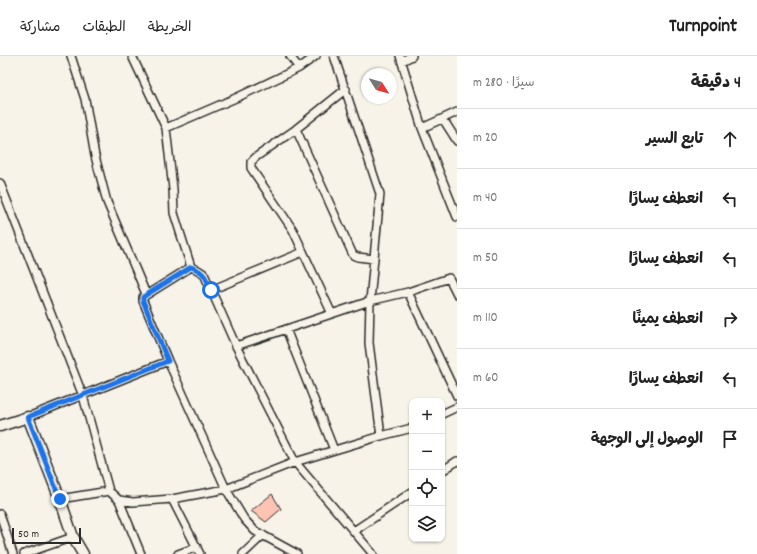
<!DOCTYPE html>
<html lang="ar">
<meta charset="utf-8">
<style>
:root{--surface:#fff;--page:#f6f6f6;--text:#222;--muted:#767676;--line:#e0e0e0}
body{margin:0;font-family:Dekko,"Playpen Sans Arabic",sans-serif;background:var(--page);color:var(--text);direction:rtl}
.controls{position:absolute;right:12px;bottom:12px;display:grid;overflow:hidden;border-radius:8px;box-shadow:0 1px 3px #0004}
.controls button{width:36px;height:36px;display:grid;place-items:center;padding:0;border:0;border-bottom:1px solid var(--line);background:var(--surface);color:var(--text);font:20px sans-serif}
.compass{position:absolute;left:361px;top:12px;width:36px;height:36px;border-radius:50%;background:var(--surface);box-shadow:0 1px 3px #0004;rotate:127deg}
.scale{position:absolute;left:12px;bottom:10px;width:69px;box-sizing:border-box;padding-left:4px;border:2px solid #2b2b2b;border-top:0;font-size:11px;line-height:14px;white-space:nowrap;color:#2b2b2b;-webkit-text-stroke:3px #f7f3e8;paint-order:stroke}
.stop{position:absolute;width:12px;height:12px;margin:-9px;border:3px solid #1a73e8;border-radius:50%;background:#fff}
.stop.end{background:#1a73e8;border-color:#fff;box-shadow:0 1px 4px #0008}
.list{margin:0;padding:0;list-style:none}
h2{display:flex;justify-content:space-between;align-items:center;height:52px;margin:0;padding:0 16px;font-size:17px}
h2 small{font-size:13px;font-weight:400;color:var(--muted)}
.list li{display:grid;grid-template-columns:26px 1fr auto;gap:12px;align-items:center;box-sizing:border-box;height:60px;padding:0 16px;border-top:1px solid var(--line)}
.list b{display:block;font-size:15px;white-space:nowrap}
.list em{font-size:13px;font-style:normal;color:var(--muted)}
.icon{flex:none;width:22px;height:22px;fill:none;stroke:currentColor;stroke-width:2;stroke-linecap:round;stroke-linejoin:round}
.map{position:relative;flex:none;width:457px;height:498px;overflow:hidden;direction:ltr}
header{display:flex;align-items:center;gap:24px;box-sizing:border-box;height:56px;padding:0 20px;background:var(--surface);border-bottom:1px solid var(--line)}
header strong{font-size:19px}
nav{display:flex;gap:22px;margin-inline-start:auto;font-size:14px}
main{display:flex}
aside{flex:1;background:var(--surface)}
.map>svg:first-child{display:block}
.building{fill:#fdc4b4;stroke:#2b2b2b}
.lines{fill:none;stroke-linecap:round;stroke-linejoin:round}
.street-casing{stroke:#2b2b2b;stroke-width:10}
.secondary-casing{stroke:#2b2b2b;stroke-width:13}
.street{stroke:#f7f3e8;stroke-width:7}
.secondary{stroke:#f7f3e8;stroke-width:10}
.route{stroke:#1a73e8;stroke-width:5}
</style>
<header>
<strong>Turnpoint</strong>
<nav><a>الخريطة</a><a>الطبقات</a><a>مشاركة</a></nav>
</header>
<main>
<aside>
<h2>4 دقيقة<small>سيرًا · 280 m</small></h2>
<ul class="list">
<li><svg class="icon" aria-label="ahead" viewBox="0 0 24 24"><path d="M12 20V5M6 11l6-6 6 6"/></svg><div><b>تابع السير</b></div><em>20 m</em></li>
<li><svg class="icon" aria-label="left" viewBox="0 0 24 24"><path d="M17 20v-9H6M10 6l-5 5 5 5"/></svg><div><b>انعطف يسارًا</b></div><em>40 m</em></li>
<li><svg class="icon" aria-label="left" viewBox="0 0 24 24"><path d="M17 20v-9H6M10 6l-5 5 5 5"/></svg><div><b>انعطف يسارًا</b></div><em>50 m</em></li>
<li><svg class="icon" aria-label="right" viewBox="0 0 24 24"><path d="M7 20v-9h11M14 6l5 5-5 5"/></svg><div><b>انعطف يمينًا</b></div><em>110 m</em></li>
<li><svg class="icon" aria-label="left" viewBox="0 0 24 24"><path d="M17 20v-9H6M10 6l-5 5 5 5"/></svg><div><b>انعطف يسارًا</b></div><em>60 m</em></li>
<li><svg class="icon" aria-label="arrive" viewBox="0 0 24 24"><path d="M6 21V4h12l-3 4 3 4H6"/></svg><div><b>الوصول إلى الوجهة</b></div></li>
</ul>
</aside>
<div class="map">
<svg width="457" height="498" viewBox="0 0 457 498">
<rect width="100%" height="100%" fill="#f7f3e8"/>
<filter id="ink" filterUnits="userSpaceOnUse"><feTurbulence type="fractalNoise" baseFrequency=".025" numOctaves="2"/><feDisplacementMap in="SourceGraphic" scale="8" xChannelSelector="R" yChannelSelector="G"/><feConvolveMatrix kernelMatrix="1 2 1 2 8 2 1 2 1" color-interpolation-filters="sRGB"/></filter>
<g filter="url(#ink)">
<path class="building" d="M272,438L281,453L266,466L251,455Z"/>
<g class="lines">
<defs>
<path id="street" d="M71,0L85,43L95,100L107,146L146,238
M132,0L166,72L173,133L174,157L191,211
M290,0L299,12
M334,0L380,138L370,245L369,287L381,380
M400,0L422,72L457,161
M402,5L412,0
M443,63L457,85
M166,72L238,41L299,12L316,0
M422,72L457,56
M296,73L353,199L358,201L374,203
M0,127L83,340L109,435
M211,234L303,196
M408,236L457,340
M332,258L293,174L251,112V106L256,101L296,73L346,33
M286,273L334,394
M236,290L370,245L408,236L449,222L457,238
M168,305L226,433L244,463L255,475L297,498
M442,358L457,351
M28,361L168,305L143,245V241L191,211L198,214L204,218L236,290L295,406L373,498
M442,415L457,405
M60,443L109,435L119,444L133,446L172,443L226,433L295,406L381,380L412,372
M172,443L200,498
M119,444L141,498
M0,458L13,498
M354,475L412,436
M24,498L73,481
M178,498L197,491
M243,498L263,479"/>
<path id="secondary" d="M0,370L28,361L60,443L73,481L83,498"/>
</defs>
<use href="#street" class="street-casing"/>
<use href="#secondary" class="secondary-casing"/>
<use href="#street" class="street"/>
<use href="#secondary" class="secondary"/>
</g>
</g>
<g class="lines" filter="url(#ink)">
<path class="route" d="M60,443L28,361L168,305L143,245V241L191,211C205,216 206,222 211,234"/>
</g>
</svg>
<div class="controls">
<button>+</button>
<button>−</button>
<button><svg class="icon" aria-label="locate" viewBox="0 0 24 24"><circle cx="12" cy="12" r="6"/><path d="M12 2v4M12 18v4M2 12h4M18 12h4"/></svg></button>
<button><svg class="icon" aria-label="layers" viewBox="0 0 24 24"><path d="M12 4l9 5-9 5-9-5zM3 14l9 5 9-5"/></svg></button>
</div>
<svg class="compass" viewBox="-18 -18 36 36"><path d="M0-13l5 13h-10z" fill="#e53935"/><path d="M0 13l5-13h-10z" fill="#767676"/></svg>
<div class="scale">50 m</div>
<div class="stop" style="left:211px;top:234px"></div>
<div class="stop end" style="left:60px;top:443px"></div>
</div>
</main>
